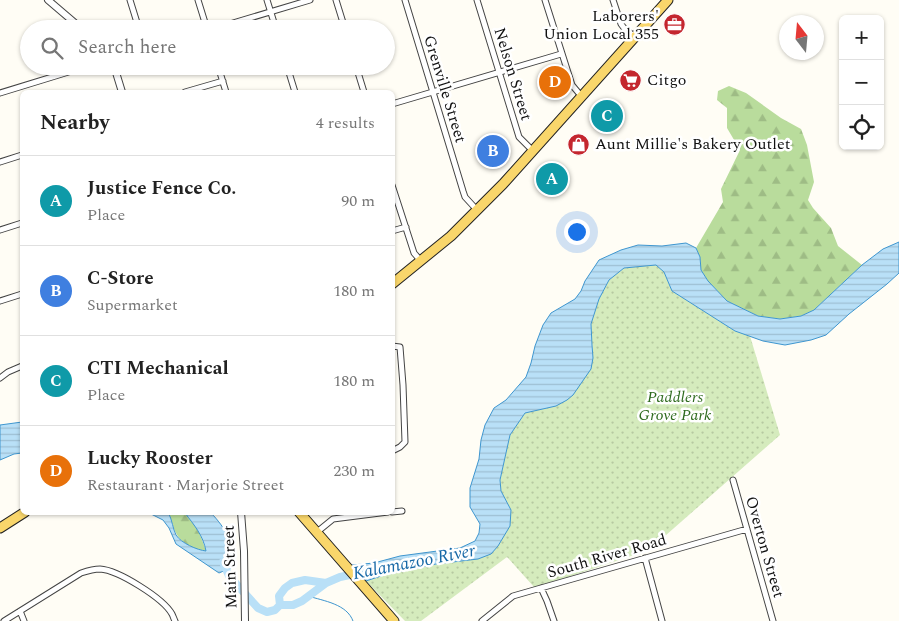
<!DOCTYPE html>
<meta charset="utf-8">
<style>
:root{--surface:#fff;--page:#f6f6f6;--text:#222;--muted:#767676;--line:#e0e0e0;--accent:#ea580c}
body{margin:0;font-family:Spectral,serif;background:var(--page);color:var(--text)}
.controls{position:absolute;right:15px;top:15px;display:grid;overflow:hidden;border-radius:8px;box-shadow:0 1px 4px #0004}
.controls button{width:45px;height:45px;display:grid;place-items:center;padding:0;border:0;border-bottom:1px solid var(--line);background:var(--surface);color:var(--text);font:25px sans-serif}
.compass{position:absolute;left:779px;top:15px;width:45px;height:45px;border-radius:50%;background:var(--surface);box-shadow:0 1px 4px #0004;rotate:344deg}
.you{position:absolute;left:576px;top:231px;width:18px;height:18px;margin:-12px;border:4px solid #fff;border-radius:50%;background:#1a73e8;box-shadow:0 0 0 8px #1a73e833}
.badge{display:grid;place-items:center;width:32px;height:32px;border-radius:50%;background:var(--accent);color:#fff;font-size:16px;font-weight:700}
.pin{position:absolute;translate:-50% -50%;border:2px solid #fff;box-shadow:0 1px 5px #0006}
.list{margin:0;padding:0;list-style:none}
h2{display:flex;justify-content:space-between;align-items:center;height:65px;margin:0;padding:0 20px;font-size:21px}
h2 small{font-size:16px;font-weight:400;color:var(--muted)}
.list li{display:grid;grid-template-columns:32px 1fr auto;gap:15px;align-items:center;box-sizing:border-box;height:90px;padding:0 20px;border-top:1px solid var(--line)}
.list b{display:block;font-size:19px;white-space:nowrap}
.list p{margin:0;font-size:16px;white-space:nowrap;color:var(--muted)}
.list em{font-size:16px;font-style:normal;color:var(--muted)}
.icon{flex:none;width:28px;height:28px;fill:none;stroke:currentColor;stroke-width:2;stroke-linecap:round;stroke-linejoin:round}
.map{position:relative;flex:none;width:899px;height:621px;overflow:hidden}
.search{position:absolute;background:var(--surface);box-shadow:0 1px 4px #0004;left:20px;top:20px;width:375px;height:55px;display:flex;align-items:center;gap:12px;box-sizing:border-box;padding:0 18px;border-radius:28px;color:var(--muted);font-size:19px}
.panel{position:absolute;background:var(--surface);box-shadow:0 1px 4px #0004;left:20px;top:90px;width:375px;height:425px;border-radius:8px}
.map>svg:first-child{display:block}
.forest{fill:url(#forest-firs)}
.park{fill:url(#park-dots)}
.water{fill:url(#water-rules);stroke:#3f96cf}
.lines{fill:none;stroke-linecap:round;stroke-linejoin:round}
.stream{stroke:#3f96cf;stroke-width:1}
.river{stroke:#b9e0f7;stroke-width:8}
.minor-casing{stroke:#444;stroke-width:7}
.tertiary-casing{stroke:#444;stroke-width:8}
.primary-casing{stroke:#222;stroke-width:11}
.minor{stroke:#fff;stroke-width:5}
.tertiary{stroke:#fff;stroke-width:6}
.primary{stroke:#f9d66b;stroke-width:9}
.labels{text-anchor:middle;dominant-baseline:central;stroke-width:5;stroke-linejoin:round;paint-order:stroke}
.poi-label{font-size:16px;fill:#111;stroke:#fff;text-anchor:start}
.street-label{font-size:16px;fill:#111;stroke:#fff}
.park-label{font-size:16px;font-style:italic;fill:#2f6b1f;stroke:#fff}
.water-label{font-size:18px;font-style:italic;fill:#1768a6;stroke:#fff}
</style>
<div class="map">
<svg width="899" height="621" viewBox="0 0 899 621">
<defs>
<pattern id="forest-firs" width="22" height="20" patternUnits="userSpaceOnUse" patternTransform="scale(1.25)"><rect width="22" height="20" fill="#b9dc9c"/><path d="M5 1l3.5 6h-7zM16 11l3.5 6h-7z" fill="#9ebc85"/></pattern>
<pattern id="park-dots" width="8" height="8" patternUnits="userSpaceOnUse" patternTransform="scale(1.25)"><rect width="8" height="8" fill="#d5ebbd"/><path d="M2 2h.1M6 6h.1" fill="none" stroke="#b6c8a1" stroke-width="1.8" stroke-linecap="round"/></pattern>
<pattern id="water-rules" width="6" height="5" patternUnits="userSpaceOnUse" patternTransform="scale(1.25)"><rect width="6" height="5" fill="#b9e0f7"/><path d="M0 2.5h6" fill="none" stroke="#9ebfd3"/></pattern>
</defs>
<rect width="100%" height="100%" fill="#fffdf5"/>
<path class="forest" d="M729,86L746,93L781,118L801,129L807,145L814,182L808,200L813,208L831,228L838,246L862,265L814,310L801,316L780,319L758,316L727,301L708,281L701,270L700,257L696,248L723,202L721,189L740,150L727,128V108L717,100L718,91Z
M168,513H185C188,517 194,522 196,526C200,534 203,542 206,551C196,550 180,543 176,533C173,528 172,520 169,514Z"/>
<path class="park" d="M645,265H656L664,272L672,291L735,331L750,336L780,435L649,550L574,575L534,587L507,557L421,621H405L366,581C402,569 440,563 478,559L511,510L501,491L500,480L510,435L525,413L593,358L591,324L599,299L609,280L624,268Z"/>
<path class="water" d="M899,242V273L887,284L849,314L826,335L811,340L785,345L763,341L735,331L672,291L664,272L656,265L624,268L609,280L599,299L591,324L592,345L593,358L591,369L573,395L567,400L556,406L525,413L510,435L500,480L501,491L511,510L510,526L498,546L491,554L478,559L436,564L384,575L366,581L352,565L374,563L400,556L460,548L475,541L479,533L480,524L470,507V488L479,459L481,440L485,425L494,408L506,400L526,377L531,363L535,346L543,325L551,313L575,299L581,291L585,281L599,260L621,250L638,245L662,246L686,243L696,248L700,257L701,270L708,281L727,301L758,316L780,319L801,316L814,310L862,265L883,249Z
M22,422V453L14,454L0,460V425Z
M149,513H168L169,514C172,520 173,529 176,535C181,543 197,550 206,551C203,535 194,525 185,513H211C224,526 237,547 235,566L219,573L176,544L169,528L163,520Z"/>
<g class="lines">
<path class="stream" d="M308,596C324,601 347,604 353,621"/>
<path class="river" d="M223,562L229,576L258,608L267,612L275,610L280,605L279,596L285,588L292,583L305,580L326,583L340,577L369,571
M280,605H293L302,601L326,583"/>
<defs>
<path id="minor" d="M130,0L139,29
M198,0L207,29
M267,0L276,29
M336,0L345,29
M405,0L463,191L465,197L477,210
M477,0L519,137L533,151
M545,0L572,85L582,97
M613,0L621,24L624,28L635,37
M213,29L310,0
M218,66L226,92
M287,66L295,92
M356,66L364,92
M185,92L223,81
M0,93L88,66
M392,104L561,54
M0,162L22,155
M392,185L414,253L421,261
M0,230L22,223
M392,231L406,227
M0,301L22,294
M392,346L400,347L403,385L405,442L400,447L392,451
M0,378L8,372L22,366
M733,480L773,621
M392,512L402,511
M317,532L333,519L388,512
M645,558L662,621
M541,588L547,601L554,621
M20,611L24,621
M4,621L81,573C87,571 93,569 100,569C118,570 163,598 172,614C173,616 174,619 175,621
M482,621L513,596L747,529"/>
<path id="tertiary" d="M48,0L82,29
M114,66L122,92
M241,512L244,551L245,621"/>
<path id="primary" d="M392,284L451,236L503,184L668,0
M299,512L394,621
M0,528L25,512"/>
</defs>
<use href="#minor" class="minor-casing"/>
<use href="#tertiary" class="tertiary-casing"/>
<use href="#primary" class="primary-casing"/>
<use href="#minor" class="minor"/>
<use href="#tertiary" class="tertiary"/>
<use href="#primary" class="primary"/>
</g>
<defs>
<symbol id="office-disc" viewBox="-11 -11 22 22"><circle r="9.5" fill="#c4262e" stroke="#fff"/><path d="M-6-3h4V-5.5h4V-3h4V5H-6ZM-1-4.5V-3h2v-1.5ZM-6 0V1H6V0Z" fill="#fff"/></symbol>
<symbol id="supermarket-disc" viewBox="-11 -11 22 22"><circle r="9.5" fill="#c4262e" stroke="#fff"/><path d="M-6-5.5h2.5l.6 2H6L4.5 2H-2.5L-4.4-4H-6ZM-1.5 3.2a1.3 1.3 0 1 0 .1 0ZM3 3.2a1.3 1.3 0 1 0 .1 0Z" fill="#fff"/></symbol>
<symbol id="shop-disc" viewBox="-11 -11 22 22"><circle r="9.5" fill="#c4262e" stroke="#fff"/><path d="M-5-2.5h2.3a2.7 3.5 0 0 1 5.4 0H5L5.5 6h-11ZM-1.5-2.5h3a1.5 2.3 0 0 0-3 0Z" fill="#fff"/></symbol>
</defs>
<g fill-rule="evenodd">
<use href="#office-disc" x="662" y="12" width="25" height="25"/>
<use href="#supermarket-disc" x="618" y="68" width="25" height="25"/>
<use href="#shop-disc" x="566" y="132" width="25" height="25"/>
</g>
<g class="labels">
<g class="poi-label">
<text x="659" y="16" text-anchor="end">Laborers'<tspan x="659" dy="18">Union Local 355</tspan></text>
<text x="647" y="80">Citgo</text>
<text x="595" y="144">Aunt Millie's Bakery Outlet</text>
</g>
<g class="street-label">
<text transform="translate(513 74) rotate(73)">Nelson Street</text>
<text transform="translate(445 89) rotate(73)">Grenville Street</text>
<text transform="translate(765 547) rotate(74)">Overton Street</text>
<text transform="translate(607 556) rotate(-16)">South River Road</text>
<text transform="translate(230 567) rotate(-92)">Main Street</text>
</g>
<g class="park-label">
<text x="675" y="397">Paddlers<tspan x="675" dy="18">Grove Park</tspan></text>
</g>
<g class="water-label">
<text transform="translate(414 562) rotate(-11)">Kalamazoo River</text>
</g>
</g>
</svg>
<div class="controls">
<button>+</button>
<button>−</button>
<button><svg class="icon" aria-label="locate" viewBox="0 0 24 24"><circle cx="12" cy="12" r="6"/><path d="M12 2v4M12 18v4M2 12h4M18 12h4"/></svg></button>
</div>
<svg class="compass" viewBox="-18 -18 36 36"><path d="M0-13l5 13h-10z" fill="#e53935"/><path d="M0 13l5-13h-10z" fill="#767676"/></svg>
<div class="you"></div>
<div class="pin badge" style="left:552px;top:179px;background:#0f9aa8">A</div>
<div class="pin badge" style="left:493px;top:151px;background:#3f7fe0">B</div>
<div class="pin badge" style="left:607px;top:116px;background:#0f9aa8">C</div>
<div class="pin badge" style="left:555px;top:82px;background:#e8710a">D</div>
<div class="search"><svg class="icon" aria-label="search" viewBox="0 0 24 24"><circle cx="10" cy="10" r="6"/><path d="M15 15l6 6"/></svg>Search here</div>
<section class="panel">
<h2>Nearby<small>4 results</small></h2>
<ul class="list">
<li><span class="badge" style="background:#0f9aa8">A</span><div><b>Justice Fence Co.</b><p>Place</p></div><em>90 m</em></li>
<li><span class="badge" style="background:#3f7fe0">B</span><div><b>C-Store</b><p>Supermarket</p></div><em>180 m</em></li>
<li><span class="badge" style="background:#0f9aa8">C</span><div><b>CTI Mechanical</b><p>Place</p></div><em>180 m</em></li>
<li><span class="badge" style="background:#e8710a">D</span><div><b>Lucky Rooster</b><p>Restaurant · Marjorie Street</p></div><em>230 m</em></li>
</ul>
</section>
</div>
